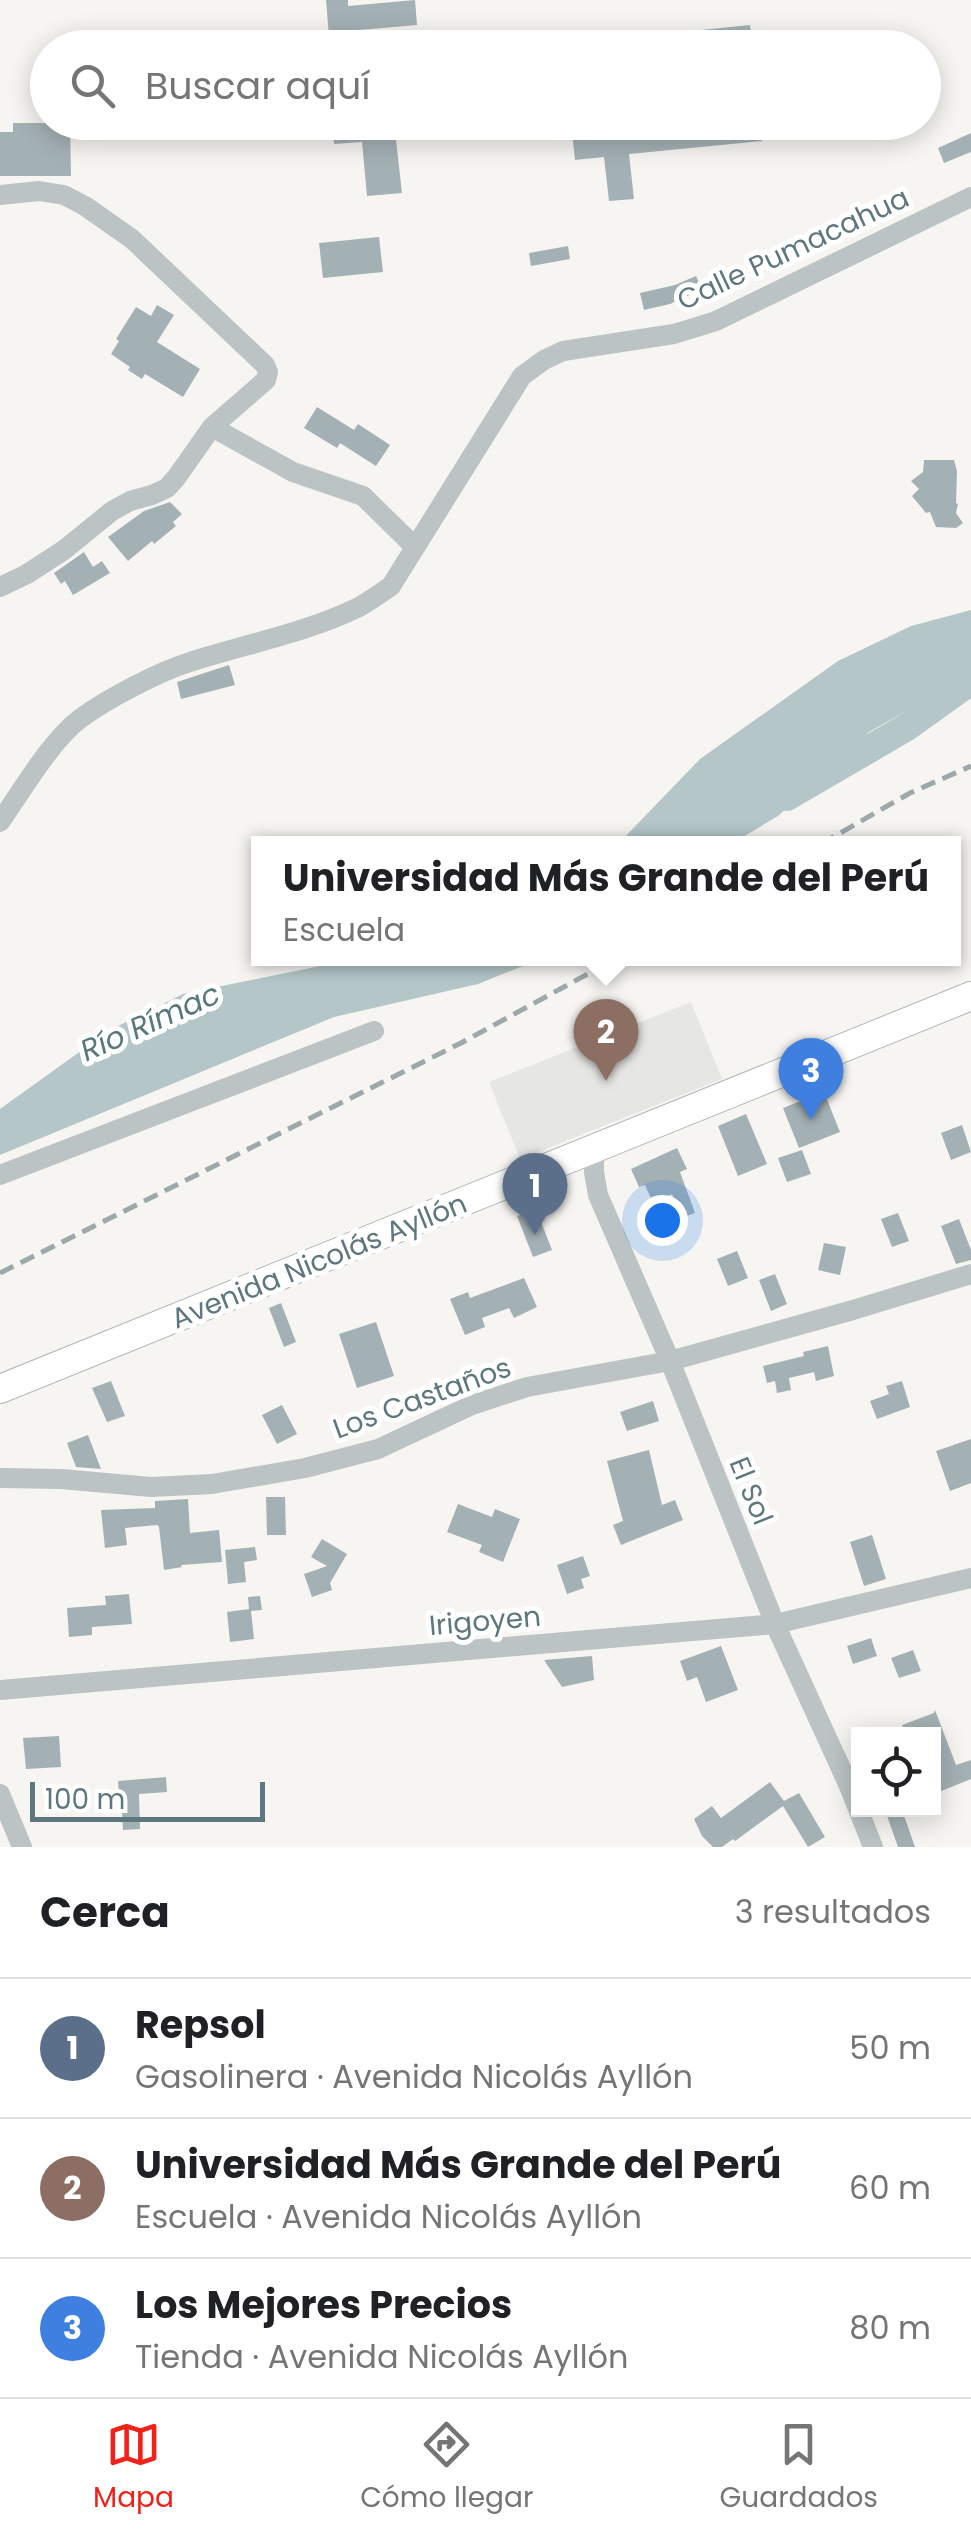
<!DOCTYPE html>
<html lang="es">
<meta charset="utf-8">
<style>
:root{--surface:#fff;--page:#f2f2f2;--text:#202124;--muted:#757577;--line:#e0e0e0;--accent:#f02218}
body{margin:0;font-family:Poppins,sans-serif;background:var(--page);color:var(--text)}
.controls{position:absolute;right:30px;bottom:30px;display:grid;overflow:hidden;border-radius:0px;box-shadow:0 5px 25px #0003}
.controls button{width:90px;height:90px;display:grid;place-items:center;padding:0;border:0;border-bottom:2px solid var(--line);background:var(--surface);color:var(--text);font:50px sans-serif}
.scale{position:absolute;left:30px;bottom:25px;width:235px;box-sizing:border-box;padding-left:10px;border:5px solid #5e777f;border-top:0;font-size:28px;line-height:35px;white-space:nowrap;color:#5e777f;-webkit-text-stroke:8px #fff;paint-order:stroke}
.you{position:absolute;left:662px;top:1220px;width:35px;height:35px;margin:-25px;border:8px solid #fff;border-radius:50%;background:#1a73e8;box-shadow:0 0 0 15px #1a73e833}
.badge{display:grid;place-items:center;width:65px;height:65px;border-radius:50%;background:var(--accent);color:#fff;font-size:32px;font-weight:700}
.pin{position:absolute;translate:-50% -82px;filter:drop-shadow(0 2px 5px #0008)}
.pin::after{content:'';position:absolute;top:52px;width:35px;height:30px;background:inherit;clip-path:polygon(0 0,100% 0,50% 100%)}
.popup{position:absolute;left:251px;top:836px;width:710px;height:130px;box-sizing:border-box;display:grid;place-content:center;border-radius:0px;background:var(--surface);filter:drop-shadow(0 2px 8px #0005);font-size:32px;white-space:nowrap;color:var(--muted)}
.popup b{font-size:38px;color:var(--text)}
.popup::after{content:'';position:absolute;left:50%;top:100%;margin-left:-20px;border:20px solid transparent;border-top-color:var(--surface)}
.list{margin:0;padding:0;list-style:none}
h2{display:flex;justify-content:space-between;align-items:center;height:130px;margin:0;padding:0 40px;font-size:42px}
h2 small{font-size:32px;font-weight:400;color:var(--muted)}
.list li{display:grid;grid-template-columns:65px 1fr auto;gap:30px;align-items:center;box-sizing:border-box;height:140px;padding:0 40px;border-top:2px solid var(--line)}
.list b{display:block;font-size:38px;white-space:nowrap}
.list p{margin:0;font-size:32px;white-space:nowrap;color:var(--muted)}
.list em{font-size:32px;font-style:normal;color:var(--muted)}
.icon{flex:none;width:55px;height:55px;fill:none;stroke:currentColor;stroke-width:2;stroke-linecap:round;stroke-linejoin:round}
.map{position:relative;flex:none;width:971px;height:1847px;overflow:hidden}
.search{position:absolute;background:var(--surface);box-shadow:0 5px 25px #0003;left:30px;right:30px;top:30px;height:110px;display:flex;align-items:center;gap:25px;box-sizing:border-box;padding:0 35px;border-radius:55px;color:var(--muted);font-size:38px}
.sheet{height:550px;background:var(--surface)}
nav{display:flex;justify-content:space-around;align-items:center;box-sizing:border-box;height:140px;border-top:2px solid var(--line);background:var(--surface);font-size:28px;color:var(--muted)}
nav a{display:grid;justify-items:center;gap:5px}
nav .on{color:var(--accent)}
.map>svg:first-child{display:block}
.built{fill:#e6e7e5}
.water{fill:#b4c6c8}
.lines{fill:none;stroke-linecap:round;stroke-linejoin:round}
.river{stroke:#b4c6c8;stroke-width:28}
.building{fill:#a4b1b4}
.highway-casing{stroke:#b1b7b9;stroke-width:30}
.minor{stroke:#bbc3c5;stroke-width:20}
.highway{stroke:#fff;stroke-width:28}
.rail{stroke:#9da8ab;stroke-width:5;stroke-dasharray:15 8;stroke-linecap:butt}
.labels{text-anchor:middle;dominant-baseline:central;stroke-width:10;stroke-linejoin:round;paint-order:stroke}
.street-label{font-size:28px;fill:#5e777f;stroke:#fff}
.water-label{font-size:30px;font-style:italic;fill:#59787b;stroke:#fff}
</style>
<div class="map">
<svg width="971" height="1847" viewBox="0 0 971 1847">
<rect width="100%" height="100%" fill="#f6f5f2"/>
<path class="built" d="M691,1002L722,1079L520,1159L489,1082Z"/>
<path class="water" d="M971,610V694L910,709L869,732L778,816L733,843H619L700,759L838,661L911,626Z
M354,959H540L478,984L334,1017L0,1155V1109L110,1030L183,994Z"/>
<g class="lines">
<path class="river" d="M787,797L907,727L971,681"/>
</g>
<path class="building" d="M326,0H348V6L415,0L417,25L359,30L360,48H330Z
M750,25L753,48H615L614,39Z
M332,122H425L426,137L396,140L402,193L367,196L362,142L334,144Z
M571,122H760L762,141L629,154L634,199L609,201L604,157L575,160Z
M13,123H70L71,176H0V132H13Z
M971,133V152L944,163L938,148Z
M379,237L383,272L323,278L319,243Z
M568,246L570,259L531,266L529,253Z
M696,276L702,289L670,304L644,310L640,293L675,285Z
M157,305L174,315L157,342L200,369L183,397L145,374L142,379L128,370L130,367L111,354L119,341L116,339L136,307L151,316Z
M317,407L354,430L358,424L390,445L376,466L340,443L337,448L304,428Z
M924,460H954L957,471L956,503L958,504L956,513L963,523L956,528L936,527L930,512L926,513L912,496L919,489L911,481L923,472Z
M170,502L182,514L173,522L176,526L154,544L152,541L128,561L108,537L144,511Z
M84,552L93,567L102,561L110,573L73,595L65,581L61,584L54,573Z
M229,665L235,685L181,699L177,682Z
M824,1092L840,1132L799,1148L783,1108Z
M746,1114L767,1164L738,1176L718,1126Z
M962,1125L971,1152L951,1160L941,1133Z
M677,1148L687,1169L680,1172L695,1213L681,1218L672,1194L653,1203L645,1185L639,1187L631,1169Z
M802,1150L811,1174L787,1182L778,1158Z
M536,1209L552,1250L533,1257L517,1216Z
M898,1213L909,1241L892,1247L881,1219Z
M959,1219L971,1250V1260L956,1264L941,1226Z
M824,1243L846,1247L840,1275L818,1270Z
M737,1251L748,1278L728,1286L717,1259Z
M775,1274L787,1304L771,1311L759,1280Z
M524,1278L537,1307L514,1318L509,1308L482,1318L485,1327L465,1335L450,1299L468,1292L470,1298Z
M281,1303L296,1342L284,1347L269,1308Z
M376,1322L394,1376L357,1388L339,1334Z
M828,1346L834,1376L816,1381L814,1372L789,1378L791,1390L777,1393L775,1381L767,1383L763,1366L804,1356L803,1352Z
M111,1381L125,1416L107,1422L92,1388Z
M902,1381L910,1407L877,1419L870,1401L889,1394L886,1386Z
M653,1401L659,1421L627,1431L620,1412Z
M282,1405L297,1434L277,1444L262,1415Z
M88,1435L101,1469L76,1467L67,1443Z
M971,1439V1483L950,1491L936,1451Z
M649,1450L662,1505L675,1500L683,1520L621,1545L613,1525L623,1521L607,1461Z
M266,1497H285L286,1535H267Z
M188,1499L190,1533L219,1530L222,1562L181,1565L182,1567L164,1570L159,1527L157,1525L125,1528L127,1545L105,1548L101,1510L155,1508V1501Z
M458,1504L492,1517L495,1509L520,1519L503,1562L479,1552L482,1545L447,1532Z
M872,1535L886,1579L864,1586L850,1542Z
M322,1539L347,1554L330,1583L332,1590L312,1597L304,1574L327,1566L311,1557Z
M255,1547L257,1560L244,1562L246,1582L228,1584L225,1550Z
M583,1556L590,1576L581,1579L584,1588L567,1594L557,1565Z
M129,1594L132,1624L92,1627V1635L69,1637L67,1608L106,1605L105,1596Z
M260,1596L262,1610L251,1611L254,1639L230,1642L227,1612L249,1609L248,1597Z
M871,1638L877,1656L853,1664L847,1646Z
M721,1646L738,1690L706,1702L697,1677L687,1681L680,1661Z
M913,1650L921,1671L899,1678L891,1658Z
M592,1656L594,1680L562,1687L544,1660Z
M935,1710L956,1765L971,1760V1779L934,1794V1734H906L902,1725L934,1713Z
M59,1736L61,1767L26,1769L23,1738Z
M166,1777L167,1792L139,1794L140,1829L123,1830L121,1795H119L118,1781Z
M770,1782L784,1801L799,1793L825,1837L808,1847L783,1806L735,1841L733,1839L722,1847H713L702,1836L694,1819L712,1806L721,1818Z
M885,1810H902L915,1847H898Z"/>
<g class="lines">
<defs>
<path id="highway" d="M0,1389L971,996"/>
</defs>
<use href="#highway" class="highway-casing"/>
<path class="minor" d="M0,195L39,191L64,195L85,206L132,239L265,365L268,372L266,380L212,427L176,478L167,488L152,495L130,501L112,511L64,550L27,574L0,587
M212,427L293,472L363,496L415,547
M0,822C22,791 51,740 81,718C107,699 158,672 190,662C246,644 306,633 359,607C370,601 381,593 391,586L522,376L544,360L563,351L674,334L716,321L971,197
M594,1151V1172L598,1195L670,1361L775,1624L849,1786L873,1847
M0,1175L374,1031
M0,1478L61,1479L151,1487L212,1484L305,1468L378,1449L472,1405L527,1387L670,1361L853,1310L971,1274
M0,1690L775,1624L971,1578
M0,1794L22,1847"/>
<use href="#highway" class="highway"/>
<path class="rail" d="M821,844L910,793L971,766
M0,1273L461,1043L617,958"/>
</g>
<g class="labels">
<g class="street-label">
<text transform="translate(793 249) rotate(-25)">Calle Pumacahua</text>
<text transform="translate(319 1261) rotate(-22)">Avenida Nicolás Ayllón</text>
<text transform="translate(422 1398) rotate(-20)">Los Castaños</text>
<text transform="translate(751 1491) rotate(68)">El Sol</text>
<text transform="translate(485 1621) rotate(-5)">Irigoyen</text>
</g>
<g class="water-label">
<text transform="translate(150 1022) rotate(-24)">Río Rímac</text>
</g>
</g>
</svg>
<div class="controls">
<button><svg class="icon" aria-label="locate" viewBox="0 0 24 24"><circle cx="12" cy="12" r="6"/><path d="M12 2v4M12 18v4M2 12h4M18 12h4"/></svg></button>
</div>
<div class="scale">100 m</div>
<div class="you"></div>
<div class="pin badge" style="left:535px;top:1235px;background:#5c6f8a">1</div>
<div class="pin badge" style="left:606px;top:1081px;background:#8d6e63">2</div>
<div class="popup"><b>Universidad Más Grande del Perú</b>Escuela</div>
<div class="pin badge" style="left:811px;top:1120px;background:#3f7fe0">3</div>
<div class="search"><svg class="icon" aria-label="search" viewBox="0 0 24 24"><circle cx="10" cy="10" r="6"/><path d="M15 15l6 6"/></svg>Buscar aquí</div>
</div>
<section class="sheet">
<h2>Cerca<small>3 resultados</small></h2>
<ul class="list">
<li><span class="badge" style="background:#5c6f8a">1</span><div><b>Repsol</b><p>Gasolinera · Avenida Nicolás Ayllón</p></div><em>50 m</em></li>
<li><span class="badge" style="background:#8d6e63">2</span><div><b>Universidad Más Grande del Perú</b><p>Escuela · Avenida Nicolás Ayllón</p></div><em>60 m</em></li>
<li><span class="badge" style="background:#3f7fe0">3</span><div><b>Los Mejores Precios</b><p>Tienda · Avenida Nicolás Ayllón</p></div><em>80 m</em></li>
</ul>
</section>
<nav>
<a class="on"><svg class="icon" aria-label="map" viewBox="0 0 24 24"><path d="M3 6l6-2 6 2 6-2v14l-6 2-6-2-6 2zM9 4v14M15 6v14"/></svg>Mapa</a>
<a><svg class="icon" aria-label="directions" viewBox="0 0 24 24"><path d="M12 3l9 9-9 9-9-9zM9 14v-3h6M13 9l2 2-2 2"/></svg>Cómo llegar</a>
<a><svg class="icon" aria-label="saved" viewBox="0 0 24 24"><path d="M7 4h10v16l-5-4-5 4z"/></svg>Guardados</a>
</nav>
